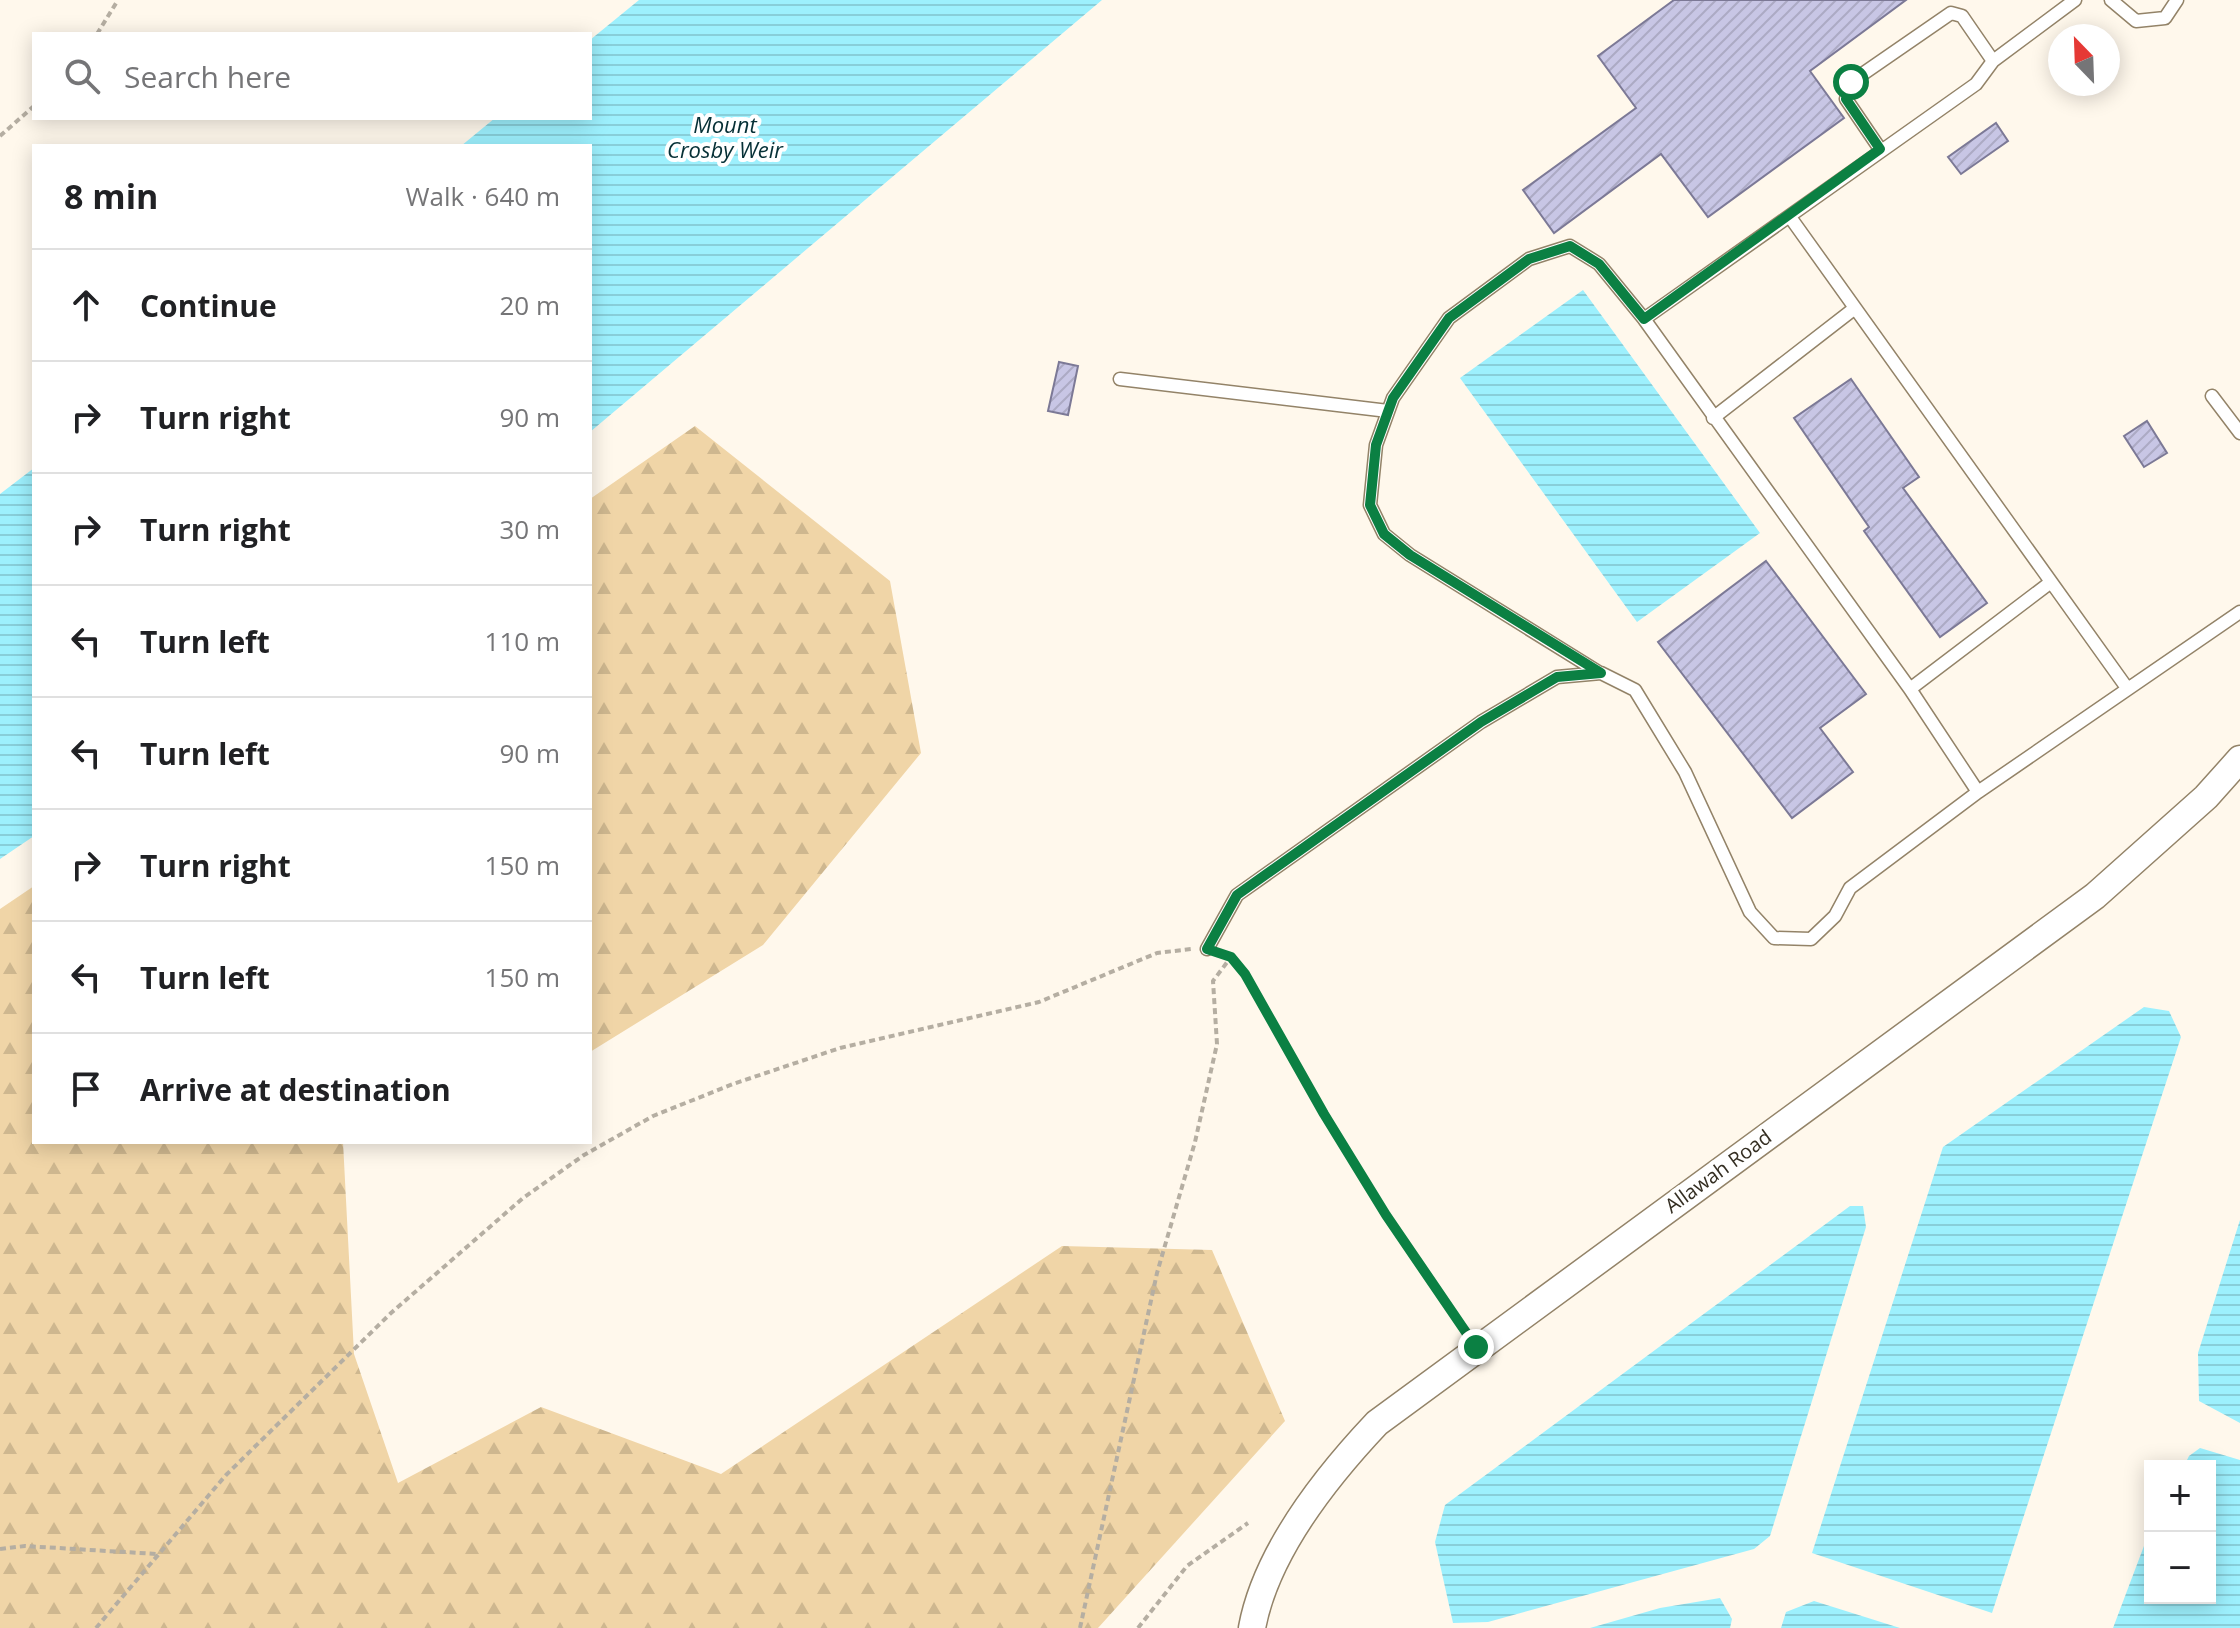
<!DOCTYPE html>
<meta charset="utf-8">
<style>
:root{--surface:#fff;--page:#f2f2f2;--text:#202124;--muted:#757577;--line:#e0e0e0}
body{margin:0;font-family:"Open Sans",sans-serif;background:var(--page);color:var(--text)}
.controls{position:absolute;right:24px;bottom:24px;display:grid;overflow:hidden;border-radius:0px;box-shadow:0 4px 20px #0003}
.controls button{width:72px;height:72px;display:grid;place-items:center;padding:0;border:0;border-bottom:2px solid var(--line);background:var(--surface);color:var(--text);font:40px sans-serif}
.compass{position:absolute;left:2048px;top:24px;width:72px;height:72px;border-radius:50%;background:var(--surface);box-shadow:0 4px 20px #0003;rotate:337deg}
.stop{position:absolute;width:24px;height:24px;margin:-18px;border:6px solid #0b8043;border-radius:50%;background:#fff}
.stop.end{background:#0b8043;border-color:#fff;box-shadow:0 2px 8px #0008}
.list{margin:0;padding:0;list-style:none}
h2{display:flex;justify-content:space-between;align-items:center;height:104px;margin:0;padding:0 32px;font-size:34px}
h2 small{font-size:26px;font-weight:400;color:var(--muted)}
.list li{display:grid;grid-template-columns:52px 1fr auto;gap:24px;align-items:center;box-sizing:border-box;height:112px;padding:0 32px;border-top:2px solid var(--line)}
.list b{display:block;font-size:30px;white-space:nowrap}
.list em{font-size:26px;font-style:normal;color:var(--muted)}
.icon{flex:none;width:44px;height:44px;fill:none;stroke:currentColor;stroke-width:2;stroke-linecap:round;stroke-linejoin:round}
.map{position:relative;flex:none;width:2240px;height:1628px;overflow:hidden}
.search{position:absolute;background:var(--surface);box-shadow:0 4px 20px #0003;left:32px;top:32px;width:560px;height:88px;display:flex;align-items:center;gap:20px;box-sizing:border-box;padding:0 28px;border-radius:0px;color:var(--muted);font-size:30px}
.panel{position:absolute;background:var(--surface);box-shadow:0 4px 20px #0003;left:32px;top:144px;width:560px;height:1000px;border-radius:0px}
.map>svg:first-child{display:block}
.forest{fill:url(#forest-firs)}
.water{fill:url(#water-rules)}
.building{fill:url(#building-hatch);stroke:#7c7996;stroke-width:2}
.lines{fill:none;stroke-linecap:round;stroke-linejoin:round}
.service-casing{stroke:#938368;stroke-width:15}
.minor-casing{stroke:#938368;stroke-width:29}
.path{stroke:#b5aea2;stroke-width:4;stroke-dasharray:6 4;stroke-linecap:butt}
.service{stroke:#fff;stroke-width:12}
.minor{stroke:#fff;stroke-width:26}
.route{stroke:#0b8043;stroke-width:10}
.labels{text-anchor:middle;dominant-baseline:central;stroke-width:8;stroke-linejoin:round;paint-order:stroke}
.street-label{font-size:20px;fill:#342e22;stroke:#fff}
.water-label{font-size:22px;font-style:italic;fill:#063036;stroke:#fff}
</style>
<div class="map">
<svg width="2240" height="1628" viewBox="0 0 2240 1628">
<defs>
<pattern id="forest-firs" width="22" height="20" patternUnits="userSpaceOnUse" patternTransform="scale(2)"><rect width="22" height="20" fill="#f0d5a7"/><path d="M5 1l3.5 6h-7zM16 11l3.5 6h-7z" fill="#ceb78f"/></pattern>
<pattern id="water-rules" width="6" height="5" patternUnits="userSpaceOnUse" patternTransform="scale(2)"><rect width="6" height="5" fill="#9df0fd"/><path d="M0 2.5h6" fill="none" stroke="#88ced9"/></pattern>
<pattern id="building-hatch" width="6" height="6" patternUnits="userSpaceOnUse" patternTransform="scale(2)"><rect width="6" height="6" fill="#c8c6e5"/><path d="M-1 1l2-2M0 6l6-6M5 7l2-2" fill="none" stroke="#acaac4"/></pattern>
</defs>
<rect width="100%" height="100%" fill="#fff8ec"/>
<path class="forest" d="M695,426L890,581L921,753L763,945L590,1052V499Z
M34,886V1142H343L354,1354L398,1483L541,1407L721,1474L1062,1246L1212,1250L1285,1421L1098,1628H0V909Z"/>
<path class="water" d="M639,0H1102L590,432V146H461L495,118H590V40Z
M1583,290L1760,533L1637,622L1460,378Z
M34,468V836L0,859V494Z
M2144,1007L2169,1011L2181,1037L1992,1613L1812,1553L1943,1147Z
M1850,1206H1863L1866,1227L1770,1536L1754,1549L1488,1622L1453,1623L1435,1542L1445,1505Z
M2240,1220V1423L2199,1401L2198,1353Z
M2200,1448L2240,1460V1628H2113L2150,1530V1598H2210V1466H2184L2189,1456Z
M1720,1598L1732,1619L1730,1628H1590L1660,1608Z
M1814,1601L1900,1628H1781L1786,1612Z"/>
<path class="building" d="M1674,0H1906L1810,71L1844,118L1708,217L1661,154L1554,233L1523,190L1636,108L1598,56Z
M1996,123L2008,141L1961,174L1948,157Z
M1059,362L1078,366L1068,415L1048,411Z
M1851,379L1919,477L1903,488L1987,603L1940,637L1864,531L1869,527L1794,418Z
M2147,421L2167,453L2144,467L2124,436Z
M1766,561L1866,694L1820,728L1853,772L1792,818L1658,642Z"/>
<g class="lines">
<defs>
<path id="service" d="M2111,0L2136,21L2165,18L2177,0
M1880,149L1846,99L1851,82L1951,13L1962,16L1993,61
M1790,217L2127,688
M1644,319L1976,84L1993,61L2075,0
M1120,379L1388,411
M2212,396L2240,433
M1713,418L1855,308
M1600,673L1410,555L1384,534L1370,505L1376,445L1393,398L1449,318L1529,259L1570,246L1599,264L1644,319L1910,689L1978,792
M1910,689L2051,582
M1207,949L1237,895L1481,722L1557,677L1601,673L1635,690L1685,772L1750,912L1774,938L1811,939L1835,916L1850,888L1978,792L2240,612"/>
<path id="minor" d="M1252,1628C1266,1552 1326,1477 1377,1423L2095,896L2206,797L2240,759"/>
</defs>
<use href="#service" class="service-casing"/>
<use href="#minor" class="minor-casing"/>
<path class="path" d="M97,34L118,0
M0,136L34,106
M1223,955L1231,957L1262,1001L1324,1114L1386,1215L1465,1332
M0,1549L25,1546L157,1554
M96,1628L226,1475L391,1313L523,1198L584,1155L653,1116L733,1084L840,1048L1039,1002L1157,953L1191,949
M1080,1628L1157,1273L1195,1142L1217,1044L1213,981L1231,957
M1138,1628L1187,1566L1248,1523"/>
<use href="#service" class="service"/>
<use href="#minor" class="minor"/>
</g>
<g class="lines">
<path class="route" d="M1476,1347L1386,1215L1324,1114L1245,974L1231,957L1207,949L1237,895L1481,722L1557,677L1601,673L1410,555L1384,534L1370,505L1376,445L1393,398L1449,318L1529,259L1570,246L1599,264L1644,319L1880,149L1846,99L1851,82"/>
</g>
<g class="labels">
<g class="street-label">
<text transform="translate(1718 1171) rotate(-36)">Allawah Road</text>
</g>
<g class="water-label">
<text x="725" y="124">Mount<tspan x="725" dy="25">Crosby Weir</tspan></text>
</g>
</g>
</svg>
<div class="controls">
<button>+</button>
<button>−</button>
</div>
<svg class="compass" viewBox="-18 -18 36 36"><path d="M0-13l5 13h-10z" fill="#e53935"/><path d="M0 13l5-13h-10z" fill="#757577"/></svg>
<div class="stop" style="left:1851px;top:82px"></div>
<div class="stop end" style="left:1476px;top:1347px"></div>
<div class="search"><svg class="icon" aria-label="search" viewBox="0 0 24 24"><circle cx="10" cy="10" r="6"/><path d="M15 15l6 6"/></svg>Search here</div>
<section class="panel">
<h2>8 min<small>Walk · 640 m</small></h2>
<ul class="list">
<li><svg class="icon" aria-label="ahead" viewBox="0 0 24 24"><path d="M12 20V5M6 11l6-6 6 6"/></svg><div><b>Continue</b></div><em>20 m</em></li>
<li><svg class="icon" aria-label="right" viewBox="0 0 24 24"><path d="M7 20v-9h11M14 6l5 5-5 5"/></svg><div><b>Turn right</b></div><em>90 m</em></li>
<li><svg class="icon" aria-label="right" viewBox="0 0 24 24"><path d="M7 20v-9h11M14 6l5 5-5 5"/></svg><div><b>Turn right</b></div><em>30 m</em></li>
<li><svg class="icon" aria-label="left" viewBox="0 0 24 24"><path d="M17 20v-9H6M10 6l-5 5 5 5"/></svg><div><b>Turn left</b></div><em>110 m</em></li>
<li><svg class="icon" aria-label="left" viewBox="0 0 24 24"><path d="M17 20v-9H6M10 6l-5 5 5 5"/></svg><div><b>Turn left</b></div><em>90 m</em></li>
<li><svg class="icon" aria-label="right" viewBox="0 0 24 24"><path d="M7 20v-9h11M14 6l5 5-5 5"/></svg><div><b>Turn right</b></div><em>150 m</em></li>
<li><svg class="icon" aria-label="left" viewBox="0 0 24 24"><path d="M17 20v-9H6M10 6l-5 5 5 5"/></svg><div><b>Turn left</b></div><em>150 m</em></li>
<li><svg class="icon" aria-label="arrive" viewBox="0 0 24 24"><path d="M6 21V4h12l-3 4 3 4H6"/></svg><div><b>Arrive at destination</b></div></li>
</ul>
</section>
</div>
